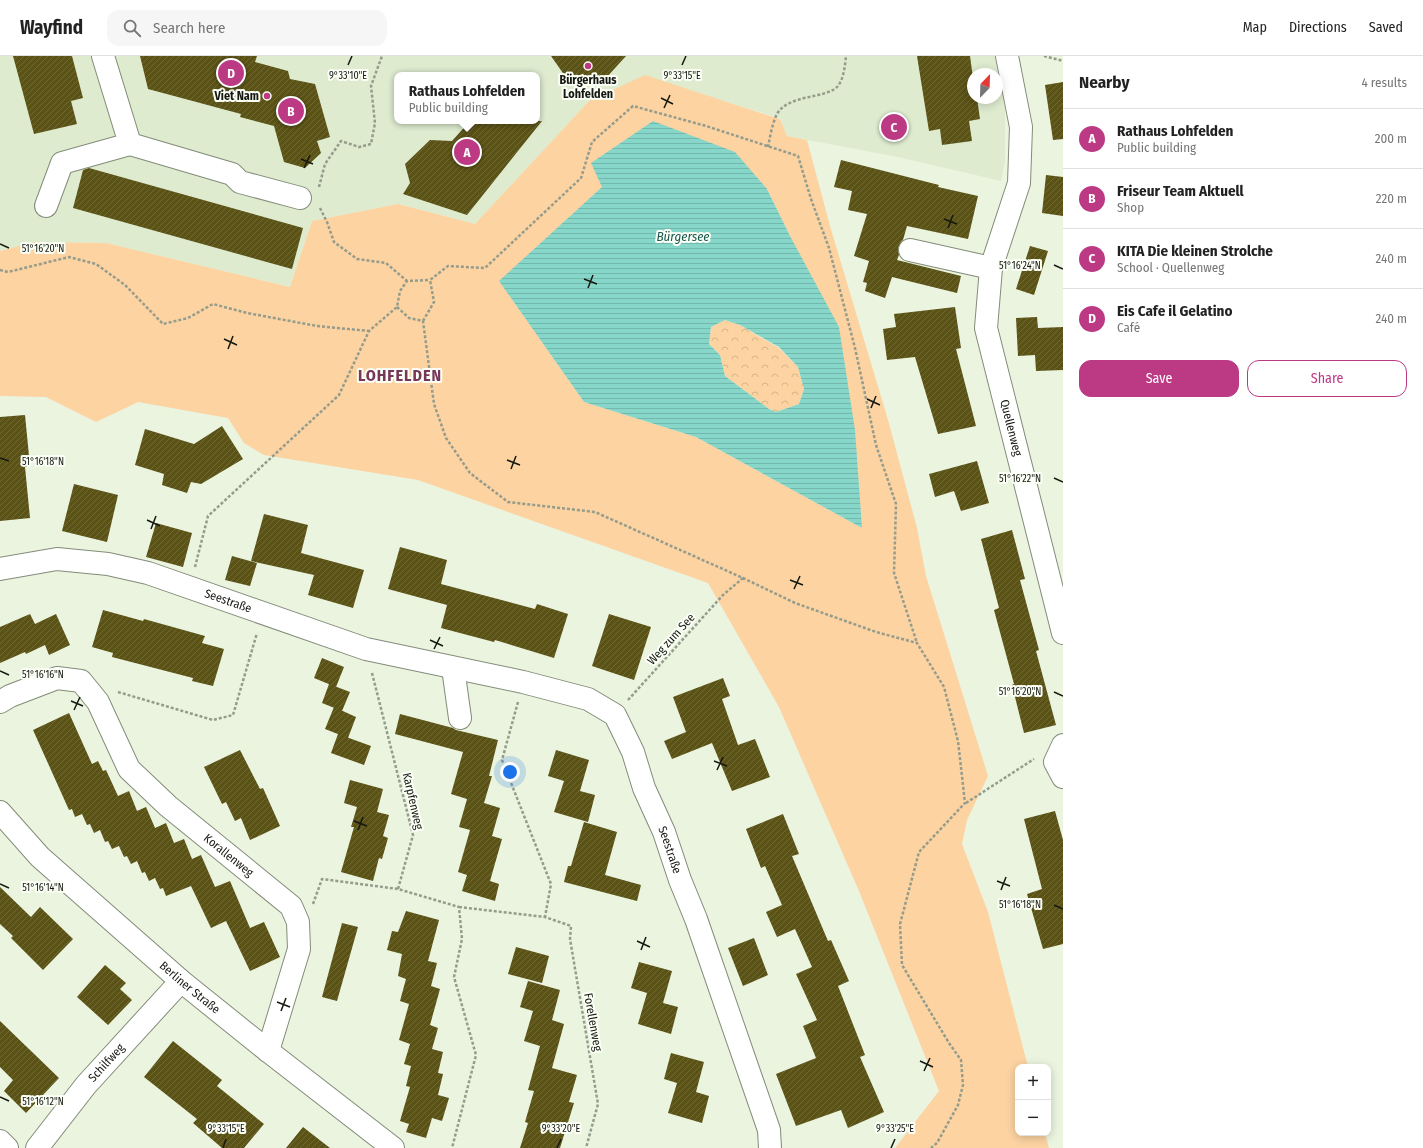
<!DOCTYPE html>
<meta charset="utf-8">
<style>
:root{--surface:#fff;--page:#f6f6f6;--text:#222;--muted:#767676;--line:#e0e0e0;--accent:#bc3a84}
body{margin:0;font-family:"Fira Sans Condensed",sans-serif;background:var(--page);color:var(--text)}
.controls{position:absolute;right:12px;bottom:12px;display:grid;overflow:hidden;border-radius:8px;box-shadow:0 2px 10px #0003}
.controls button{width:36px;height:36px;display:grid;place-items:center;padding:0;border:0;border-bottom:1px solid var(--line);background:var(--surface);color:var(--text);font:20px sans-serif}
.compass{position:absolute;left:967px;top:12px;width:36px;height:36px;border-radius:50%;background:var(--surface);box-shadow:0 2px 10px #0003;rotate:23deg}
.you{position:absolute;left:510px;top:716px;width:14px;height:14px;margin:-10px;border:3px solid #fff;border-radius:50%;background:#1a73e8;box-shadow:0 0 0 6px #1a73e833}
.badge{display:grid;place-items:center;width:26px;height:26px;border-radius:50%;background:var(--accent);color:#fff;font-size:13px;font-weight:700}
.pin{position:absolute;translate:-50% -50%;border:2px solid #fff;box-shadow:0 1px 4px #0006}
.popup{position:absolute;left:394px;top:16px;width:146px;height:52px;box-sizing:border-box;display:grid;place-content:center;border-radius:8px;background:var(--surface);filter:drop-shadow(0 1px 3px #0005);font-size:13px;white-space:nowrap;color:var(--muted)}
.popup b{font-size:15px;color:var(--text)}
.popup::after{content:'';position:absolute;left:50%;top:100%;margin-left:-8px;border:8px solid transparent;border-top-color:var(--surface)}
.list{margin:0;padding:0;list-style:none}
h2{display:flex;justify-content:space-between;align-items:center;height:52px;margin:0;padding:0 16px;font-size:17px}
h2 small{font-size:13px;font-weight:400;color:var(--muted)}
.list li{display:grid;grid-template-columns:26px 1fr auto;gap:12px;align-items:center;box-sizing:border-box;height:60px;padding:0 16px;border-top:1px solid var(--line)}
.list b{display:block;font-size:15px;white-space:nowrap}
.list p{margin:0;font-size:13px;white-space:nowrap;color:var(--muted)}
.list em{font-size:13px;font-style:normal;color:var(--muted)}
.actions{display:flex;gap:8px;padding:12px 16px}
.actions a{flex:1;padding:9px 0;border:1px solid var(--accent);border-radius:12px;text-align:center;font-size:14px;color:var(--accent)}
.actions .main{background:var(--accent);color:#fff}
.icon{flex:none;width:22px;height:22px;fill:none;stroke:currentColor;stroke-width:2;stroke-linecap:round;stroke-linejoin:round}
.map{position:relative;flex:none;width:1063px;height:1092px;overflow:hidden}
header{display:flex;align-items:center;gap:24px;box-sizing:border-box;height:56px;padding:0 20px;background:var(--surface);border-bottom:1px solid var(--line)}
header strong{font-size:19px}
nav{display:flex;gap:22px;margin-inline-start:auto;font-size:14px}
.search{width:280px;height:36px;background:var(--page);display:flex;align-items:center;gap:10px;box-sizing:border-box;padding:0 14px;border-radius:12px;color:var(--muted);font-size:15px}
main{display:flex}
aside{flex:1;background:var(--surface)}
.map>svg:first-child{display:block}
.built{fill:#deebcf;fill-rule:evenodd}
.forest{fill:url(#forest-crowns)}
.park{fill:#fcd3a1;fill-rule:evenodd}
.water{fill:url(#water-rules);fill-rule:evenodd}
.building{fill:url(#building-hatch)}
.lines{fill:none;stroke-linecap:round;stroke-linejoin:round}
.minor-casing{stroke:#828c79;stroke-width:24}
.path{stroke:#959c8c;stroke-width:2.5;stroke-dasharray:3 2;stroke-linecap:butt}
.minor{stroke:#fff;stroke-width:22}
.ticks{fill:none;stroke:#151811;stroke-width:1.5}
.poi-dot{fill:#bc3a84;stroke:#fbfff6;stroke-width:1.5}
.labels{text-anchor:middle;dominant-baseline:central;stroke-width:4;stroke-linejoin:round;paint-order:stroke}
.poi-label{font-size:12px;font-weight:bold;fill:#151811;stroke:#fbfff6}
.street-label{font-size:12px;fill:#151811;stroke:#fbfff6}
.water-label{font-size:13px;font-style:italic;fill:#165851;stroke:#fbfff6}
.district-label{font-size:16px;font-weight:bold;letter-spacing:1px;fill:#773759;stroke:#fbfff6}
.ticks-label{font-size:10px;text-anchor:middle;fill:#151811;stroke:#fbfff6;stroke-width:4;stroke-linejoin:round;paint-order:stroke}
</style>
<header>
<strong>Wayfind</strong>
<div class="search"><svg class="icon" aria-label="search" viewBox="0 0 24 24"><circle cx="10" cy="10" r="6"/><path d="M15 15l6 6"/></svg>Search here</div>
<nav><a>Map</a><a>Directions</a><a>Saved</a></nav>
</header>
<main>
<div class="map">
<svg width="1063" height="1092" viewBox="0 0 1063 1092">
<defs>
<pattern id="forest-crowns" width="20" height="18" patternUnits="userSpaceOnUse"><rect width="20" height="18" fill="#fcd3a1"/><path d="M2 6a3 3 0 1 1 6 0M12 15a3 3 0 1 1 6 0" fill="none" stroke="#d7b48a"/></pattern>
<pattern id="water-rules" width="6" height="5" patternUnits="userSpaceOnUse"><rect width="6" height="5" fill="#87d6ca"/><path d="M0 2.5h6" fill="none" stroke="#74b7ac"/></pattern>
<pattern id="building-hatch" width="6" height="6" patternUnits="userSpaceOnUse"><rect width="6" height="6" fill="#5b5215"/><path d="M-1 1l2-2M0 6l6-6M5 7l2-2" fill="none" stroke="#6e6736"/></pattern>
</defs>
<rect width="100%" height="100%" fill="#eaf4df"/>
<path class="built" d="M0,0H995L1005,53V105L1001,125L898,101L787,80L780,62L730,47L589,45L475,168L398,148L312,165L290,231L106,187L34,186L0,195ZM973,18H997V42H973ZM397,19H537V65H397Z"/>
<path class="forest" d="M725,264L740,269L779,292L798,311L804,333L799,348L776,356L769,353L725,320L720,299L709,288L711,271Z"/>
<path class="park" d="M645,19L730,47L780,63L787,80L807,84L830,170L888,364L917,472L926,520L988,720L967,764L962,788L988,856L1028,1011H1018V1077H1045L1049,1092H895L939,1035L859,835L779,651L708,527L418,424L264,399L244,387L228,362L138,346L96,366L46,341L0,340V195L34,186L106,187L290,231L312,165L398,148L475,168L589,45ZM602,131L767,133L790,180L862,472L696,381L584,346L500,226Z"/>
<path class="water" d="M653,65L735,96L767,133L790,180L839,271L855,374L862,472L696,381L584,346L499,225L602,131L591,107ZM725,264L740,269L779,291L798,311L804,333L799,348L776,356L769,353L725,320L720,299L709,288L711,271Z"/>
<path class="building" d="M13,0H72L83,42L71,45L77,68L34,78Z
M140,0H257L255,6L288,15L290,23L315,28L330,81L317,85L321,97L305,112L284,106L274,70L240,61L241,58L148,33Z
M551,0H626L606,22L565,20Z
M917,0H970L973,22V42H977L980,63L969,65L972,85L942,89L940,73L929,75Z
M1063,26V83L1053,84L1045,29Z
M470,65H542L467,159L403,138L410,127L405,108L430,84L452,85Z
M841,104L939,129L938,131L978,140L968,183L907,170L903,184L901,186L898,192L899,199L897,204L961,220L957,237L892,221L885,242L865,235L867,227L863,226L869,205L854,200L867,158L848,154L852,135L834,131Z
M89,112L303,172L292,213L73,152L83,114Z
M1046,119L1063,121V160L1042,157Z
M1030,190L1048,195L1034,239L1016,233Z
M955,251L961,292L956,293L976,370L938,378L915,301L887,304L883,273L896,271L894,258Z
M1037,261L1038,272L1063,271V314L1036,315L1035,299L1018,300L1016,262Z
M25,359L30,410L25,411L30,462L0,465V361Z
M222,370L243,403L201,428L191,426L187,437L162,429L164,418L135,409L145,373L194,388Z
M977,405L989,447L961,455L954,435L935,441L929,418Z
M74,428L118,439L107,486L62,475Z
M264,458L308,469L301,497L364,514L353,552L308,539L314,519L251,505Z
M156,467L192,477L183,511L146,501Z
M1012,474L1025,523L1020,524L1039,594L1036,595L1056,669L1024,677L1012,629L1014,628L994,554L999,552L981,483Z
M400,491L447,504L441,528L535,553L537,548L568,558L554,602L495,584L494,586L441,572L447,549L388,533Z
M232,500L257,507L250,530L225,524Z
M103,554L143,565L144,563L205,580L202,587L224,593L213,630L192,625L193,622L112,601L113,597L92,591Z
M30,558L35,568L56,558L70,589L49,599L45,589L26,598L25,596L0,607V571Z
M609,558L651,571L634,624L592,610Z
M322,602L344,611L336,631L314,622Z
M723,622L730,640L722,643L738,689L755,683L770,721L732,735L712,687L672,703L664,685L686,676L673,641Z
M329,628L350,636L342,655L322,647Z
M334,651L356,661L348,682L325,673Z
M69,657L92,708L98,705L103,715L106,714L118,740L129,735L137,755L146,751L155,772L166,767L174,787L184,783L192,803L201,799L215,831L230,825L250,872L264,866L280,901L250,915L226,865L211,872L191,830L166,840L163,832L160,833L155,822L149,825L145,816L142,817L137,805L131,808L127,800L124,801L119,790L112,793L108,785L105,786L100,774L94,777L90,768L87,769L82,758L75,761L72,753L69,754L33,674Z
M400,658L453,672L456,674L498,684L489,720H492L484,747L500,752L492,780L502,783L490,825L499,828L495,845L462,835L467,819L458,816L470,774L459,771L467,743L451,738L463,696L395,678Z
M338,678L371,690L364,709L331,697Z
M240,694L260,733L263,732L280,770L250,784L241,762L235,765L226,746L222,748L204,711Z
M556,694L589,704L580,735L595,739L588,766L554,756L564,725L548,720Z
M350,724L383,733L377,756L389,759L383,780L388,782L382,803L379,802L373,825L341,816L354,771H351L357,751L344,747Z
M1055,755L1063,784V888L1043,893L1027,838L1042,833L1024,763Z
M783,758L799,798L792,800L828,885L831,884L849,925L838,930L865,999L860,1001L884,1056L848,1072L841,1054L796,1070L776,1018L816,1002L803,970L817,964L796,918L812,911L795,873L777,881L766,856L782,849L765,810L761,812L746,773Z
M584,766L617,776L605,819L641,829L637,845L564,826L568,810H571Z
M0,831L31,861L40,851L73,883L43,914L11,882L13,880L0,868Z
M406,855L439,864L428,905L437,907L431,930L440,933L430,969L438,972L432,993L443,996L438,1017L443,1018L438,1039L449,1042L442,1065L432,1062L426,1082L406,1076L409,1068L400,1065L410,1031L406,1030L411,1010L404,1008L410,988L399,984L409,948L400,945L406,923L398,920L402,898L387,894L392,875L398,876Z
M342,867L358,871L337,945L322,941Z
M754,882L768,919L743,930L728,892Z
M516,891L549,900L542,927L508,918Z
M639,906L672,915L663,947L678,951L671,978L638,968L647,937L631,932Z
M105,909L126,927L120,933L132,944L108,969L77,941Z
M528,925L560,934L552,964L564,968L552,1012L577,1019L569,1046L574,1047L560,1092H520L528,1067L525,1066L534,1035L528,1034L540,990L524,985L533,955L520,951Z
M0,965L59,1022L26,1057L4,1035L13,1024L0,1011Z
M173,985L222,1024L217,1030L264,1068L244,1092H222L193,1067L197,1063L144,1021Z
M671,997L704,1006L696,1036L709,1040L702,1067L668,1057L677,1027L664,1023Z
M303,1071L330,1092H286Z"/>
<g class="lines">
<defs>
<g id="minor">
<path d="M103,0L130,88L232,118L240,126L300,142"/>
<path id="s1" d="M1007,0L1021,71L1019,127L991,212L986,272L1063,577"/>
<path d="M46,150L62,107L130,88"/>
<path d="M910,194L991,212"/>
<path id="s2" d="M0,513L57,503L108,508L148,517L366,593L523,626L588,643L615,659L633,696L644,732L664,776L680,824L696,863L769,1074L770,1092"/>
<path d="M453,612L460,662"/>
<path id="s3" d="M0,646L10,640L57,622L81,625L98,646L129,713L168,750L291,850L298,866L299,893L268,995"/>
<path d="M1063,689L1055,706L1063,721"/>
<path id="s4" d="M0,756L40,801L181,925L268,995L393,1092"/>
<path d="M0,1085L7,1092"/>
<path id="s5" d="M37,1092L86,1029L181,925"/>
</g>
</defs>
<use href="#minor" class="minor-casing"/>
<path class="path" d="M1044,0L1063,5
M768,91C770,81 772,68 777,58C788,38 827,43 838,30C844,22 845,9 846,0
M319,131L325,108L341,85L359,91L371,88L375,67L371,30L382,0
M320,152L327,166L334,186L357,203L386,207L407,225
M0,214L8,216L69,201L96,208L125,229L163,268L188,262L213,248L247,257L317,270L369,275
M397,251L409,262L423,265L434,348L446,382L470,417L508,446L595,456L743,522L795,547L876,576L917,587L944,631L958,685L965,747L919,796L900,868L902,909L949,987L961,1004L963,1029L958,1049L937,1087L931,1092
M423,265L434,246L430,224L448,210L485,212L581,122L592,86L633,50L706,70L798,100L811,143L829,192L855,292L876,389L896,448L894,517L917,587
M195,511L208,460L339,339L369,275L397,251L400,235L407,225L430,224
M372,617L413,779L398,833L459,851L462,883L454,921L476,999L452,1092
M118,636L213,664L233,659L257,577
M628,644L723,539L743,522
M518,646L502,704L551,828L545,861
M966,747L1034,703
M313,848L322,823L398,833
M459,851L545,861L571,870L570,883L598,1048L586,1092"/>
<use href="#minor" class="minor"/>
</g>
<path class="ticks" d="M348,9L352,0M682,9L686,0M661,42L673,48M664,52L670,39M301,103L313,108M304,112L310,99M944,163L957,168M948,172L953,159M0,188L9,192M1054,209L1063,213M584,223L597,228M588,232L593,219M224,283L237,289M228,293L233,280M867,343L880,349M871,352L876,340M0,402L9,405M507,404L520,409M511,413L516,400M1054,422L1063,426M147,464L160,470M151,473L156,460M790,524L803,529M794,533L800,520M430,584L443,590M434,593L440,581M0,615L9,619M1054,636L1063,640M71,645L83,650M74,654L80,641M714,705L727,710M717,714L723,701M354,765L367,770M358,774L363,761M997,825L1010,830M0,828L9,832M1001,834L1006,821M1054,849L1063,853M637,885L650,891M641,894L646,881M277,946L290,951M281,955L286,942M920,1005L933,1011M924,1015L930,1002M0,1041L9,1045M223,1092L226,1083M557,1092L561,1083M891,1092L895,1083"/>
<g class="poi-dot">
<circle cx="588" cy="10" r="4"/>
<circle cx="267" cy="40" r="4"/>
</g>
<g class="labels">
<g class="poi-label">
<text x="588" y="24">Bürgerhaus<tspan x="588" dy="14">Lohfelden</tspan></text>
<text x="259" y="40" text-anchor="end">Viet Nam</text>
</g>
<g class="street-label">
<text stroke="none"><textPath href="#s1" startOffset="381">Quellenweg</textPath></text>
<text stroke="none"><textPath href="#s2" startOffset="235">Seestraße</textPath></text>
<text transform="translate(671 583) rotate(-48)">Weg zum See</text>
<text transform="translate(413 745) rotate(77)">Karpfenweg</text>
<text stroke="none"><textPath href="#s2" startOffset="786">Seestraße</textPath></text>
<text stroke="none"><textPath href="#s3" startOffset="319">Korallenweg</textPath></text>
<text stroke="none"><textPath href="#s4" startOffset="259">Berliner Straße</textPath></text>
<text transform="translate(593 966) rotate(80)">Forellenweg</text>
<text stroke="none"><textPath href="#s5" startOffset="110">Schilfweg</textPath></text>
</g>
<g class="water-label">
<text x="683" y="180">Bürgersee</text>
</g>
<g class="district-label">
<text x="400" y="319">LOHFELDEN</text>
</g>
</g>
<g class="ticks-label">
<text x="348" y="23">9°33'10"E</text>
<text x="682" y="23">9°33'15"E</text>
<text x="43" y="196">51°16'20"N</text>
<text x="1020" y="213">51°16'24"N</text>
<text x="43" y="409">51°16'18"N</text>
<text x="1020" y="426">51°16'22"N</text>
<text x="43" y="622">51°16'16"N</text>
<text x="1020" y="639">51°16'20"N</text>
<text x="43" y="835">51°16'14"N</text>
<text x="1020" y="852">51°16'18"N</text>
<text x="43" y="1049">51°16'12"N</text>
<text x="226" y="1076">9°33'15"E</text>
<text x="561" y="1076">9°33'20"E</text>
<text x="895" y="1076">9°33'25"E</text>
</g>
</svg>
<div class="controls">
<button>+</button>
<button>−</button>
</div>
<svg class="compass" viewBox="-18 -18 36 36"><path d="M0-13l5 13h-10z" fill="#e53935"/><path d="M0 13l5-13h-10z" fill="#767676"/></svg>
<div class="you"></div>
<div class="pin badge" style="left:467px;top:96px">A</div>
<div class="popup"><b>Rathaus Lohfelden</b>Public building</div>
<div class="pin badge" style="left:291px;top:55px">B</div>
<div class="pin badge" style="left:894px;top:71px">C</div>
<div class="pin badge" style="left:231px;top:17px">D</div>
</div>
<aside>
<h2>Nearby<small>4 results</small></h2>
<ul class="list">
<li><span class="badge">A</span><div><b>Rathaus Lohfelden</b><p>Public building</p></div><em>200 m</em></li>
<li><span class="badge">B</span><div><b>Friseur Team Aktuell</b><p>Shop</p></div><em>220 m</em></li>
<li><span class="badge">C</span><div><b>KITA Die kleinen Strolche</b><p>School · Quellenweg</p></div><em>240 m</em></li>
<li><span class="badge">D</span><div><b>Eis Cafe il Gelatino</b><p>Café</p></div><em>240 m</em></li>
</ul>
<div class="actions"><a class="main">Save</a><a>Share</a></div>
</aside>
</main>
